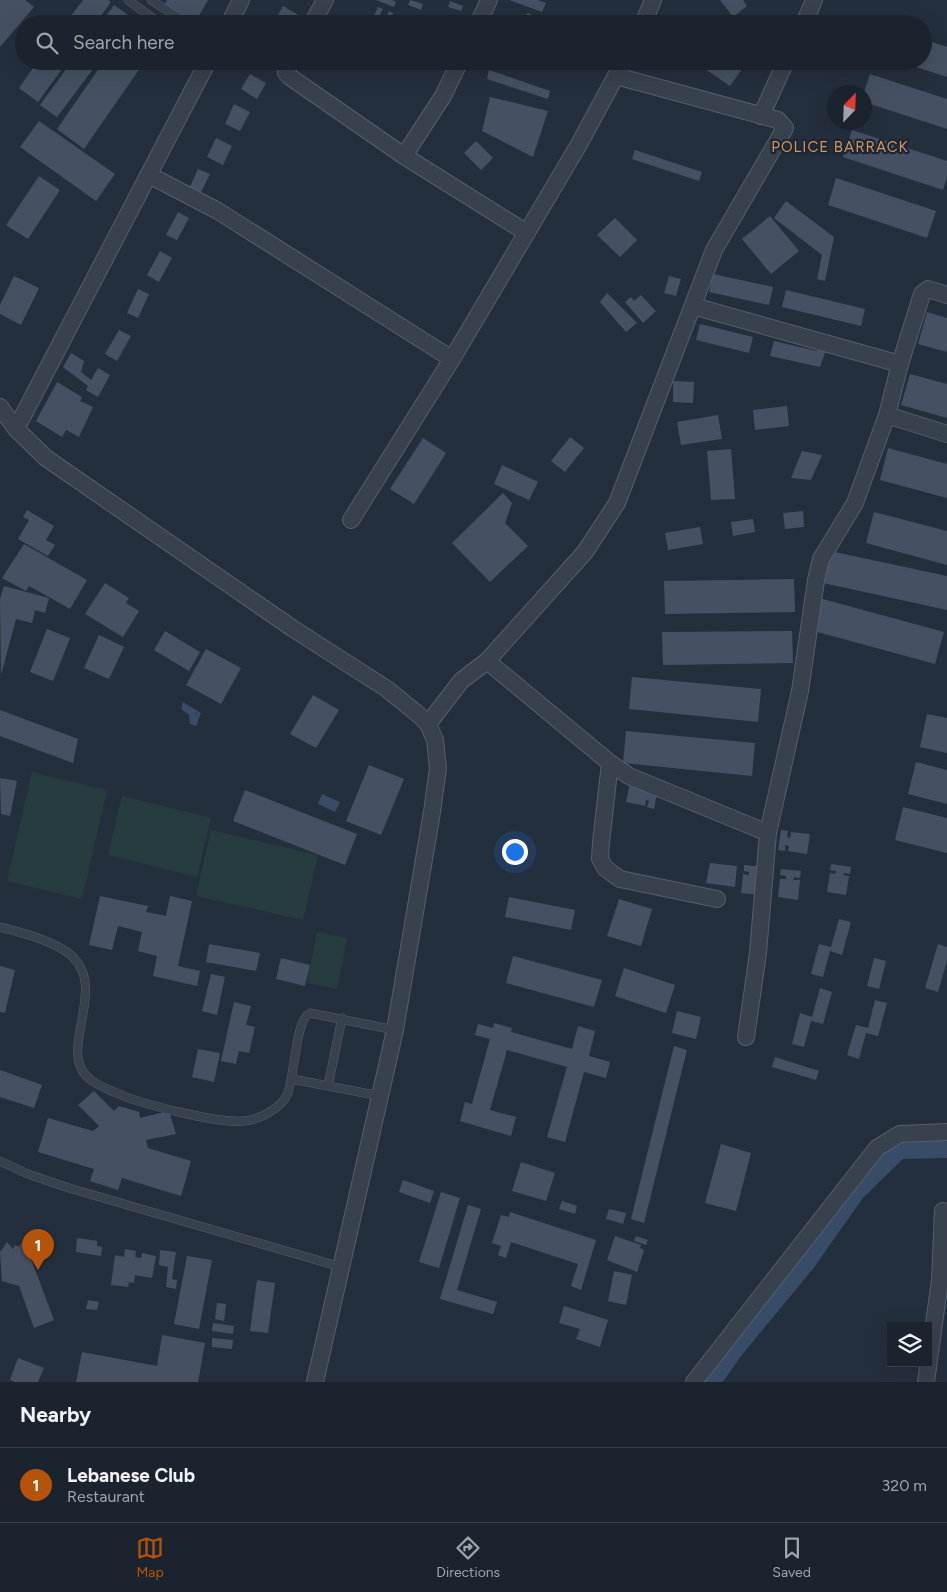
<!DOCTYPE html>
<style>
:root{--surface:#1b232e;--page:#282f3a;--text:#f1f3f6;--muted:#a0a4aa;--line:#39404a;--accent:#b45309}
body{margin:0;font-family:Figtree,sans-serif;background:var(--page);color:var(--text)}
.controls{position:absolute;right:15px;bottom:15px;display:grid;overflow:hidden;border-radius:0px;box-shadow:0 5px 20px #0002}
.controls button{width:45px;height:45px;display:grid;place-items:center;padding:0;border:0;border-bottom:1px solid var(--line);background:var(--surface);color:var(--text);font:25px sans-serif}
.compass{position:absolute;left:827px;top:85px;width:45px;height:45px;border-radius:50%;background:var(--surface);box-shadow:0 5px 20px #0002;rotate:23deg}
.you{position:absolute;left:514px;top:851px;width:18px;height:18px;margin:-12px;border:4px solid #fff;border-radius:50%;background:#1a73e8;box-shadow:0 0 0 8px #1a73e833}
.badge{display:grid;place-items:center;width:32px;height:32px;border-radius:50%;background:var(--accent);color:#fff;font-size:16px;font-weight:700}
.pin{position:absolute;translate:-50% -41px;filter:drop-shadow(0 1px 2px #0008)}
.pin::after{content:'';position:absolute;top:26px;width:18px;height:15px;background:inherit;clip-path:polygon(0 0,100% 0,50% 100%)}
.list{margin:0;padding:0;list-style:none}
h2{display:flex;justify-content:space-between;align-items:center;height:65px;margin:0;padding:0 20px;font-size:21px}
h2 small{font-size:16px;font-weight:400;color:var(--muted)}
.list li{display:grid;grid-template-columns:32px 1fr auto;gap:15px;align-items:center;box-sizing:border-box;height:75px;padding:0 20px;border-top:1px solid var(--line)}
.list b{display:block;font-size:19px;white-space:nowrap}
.list p{margin:0;font-size:16px;white-space:nowrap;color:var(--muted)}
.list em{font-size:16px;font-style:normal;color:var(--muted)}
.icon{flex:none;width:28px;height:28px;fill:none;stroke:currentColor;stroke-width:2;stroke-linecap:round;stroke-linejoin:round}
.map{position:relative;flex:none;width:947px;height:1382px;overflow:hidden}
.search{position:absolute;background:var(--surface);box-shadow:0 5px 20px #0002;left:15px;right:15px;top:15px;height:55px;display:flex;align-items:center;gap:12px;box-sizing:border-box;padding:0 18px;border-radius:28px;color:var(--muted);font-size:19px}
.sheet{height:140px;background:var(--surface)}
nav{display:flex;justify-content:space-around;align-items:center;box-sizing:border-box;height:70px;border-top:1px solid var(--line);background:var(--surface);font-size:14px;color:var(--muted)}
nav a{display:grid;justify-items:center;gap:2px}
nav .on{color:var(--accent)}
.map>svg:first-child{display:block}
.green{fill:#263c3f}
.water{fill:#394c67}
.lines{fill:none;stroke-linecap:round;stroke-linejoin:round}
.river{stroke:#394c67;stroke-width:24}
.building{fill:#455162}
.lane-casing{stroke:#565f6c;stroke-width:9}
.street-casing{stroke:#565f6c;stroke-width:18}
.lane{stroke:#38414e;stroke-width:8}
.street{stroke:#38414e;stroke-width:16}
.labels{text-anchor:middle;dominant-baseline:central;stroke-width:4.5;stroke-linejoin:round;paint-order:stroke}
.neighbourhood-label{font-size:15px;letter-spacing:1px;fill:#d59563;stroke:#1d2633}
</style>
<div class="map">
<svg width="947" height="1382" viewBox="0 0 947 1382">
<rect width="100%" height="100%" fill="#242f3e"/>
<path class="green" d="M32,772L107,790L82,899L7,881Z
M122,796L211,818L197,877L108,855Z
M211,830L318,855L303,920L196,896Z
M317,932L347,938L337,989L307,983Z"/>
<path class="water" d="M183,702L201,713L196,726L190,724L189,715L181,709Z
M322,794L340,802L335,812L318,804Z"/>
<g class="lines">
<path class="river" d="M708,1382L732,1348L803,1262L853,1191L898,1147L947,1146"/>
</g>
<path class="building" d="M0,0H25L34,7L0,47Z
M83,0H108L111,2L95,24H65Z
M167,0H208L195,23L164,5Z
M376,0H392L396,2L394,7Z
M410,0L423,4L421,10L408,5Z
M509,0H538L546,3L542,12Z
M720,0H743L747,6L733,17Z
M450,1L463,6L461,11L448,7Z
M114,5L131,17L126,24H100Z
M283,6L300,16L295,24L274,22Z
M378,7L383,9L375,24L371,22Z
M389,11L393,13L389,24H383Z
M527,13L540,18L538,23L525,19Z
M407,15L433,23V24H404Z
M458,16L471,21L470,24L456,22Z
M923,39L947,47V77L901,62L923,61Z
M38,61H68L38,102L19,88Z
M72,61H99L57,117L40,105Z
M104,61H145L84,149L57,129Z
M527,61H543L541,66Z
M693,61H735L734,64L742,69L730,86Z
M489,70L550,91L548,99L487,79Z
M250,74L266,83L257,99L241,89Z
M870,74L947,99V129L864,102V92Z
M490,97L548,111L533,157L482,131Z
M234,104L250,112L240,131L225,124Z
M39,121L115,174L96,201L20,147Z
M852,130L947,161V177L943,190L843,157Z
M216,138L232,146L223,165L207,157Z
M476,141L493,158L481,170L464,153Z
M635,150L702,172L699,181L632,159Z
M198,169L210,174L199,196L188,191Z
M39,176L60,190L28,239L6,225Z
M836,178L936,211L927,238L828,205Z
M786,201L834,237L825,281L817,279L822,255L774,218Z
M178,212L189,218L177,240L166,235Z
M770,216L799,251L771,274L742,239Z
M615,218L637,240L620,257L597,235Z
M160,251L172,258L159,282L147,275Z
M713,274L773,287L769,305L709,292Z
M14,276L39,288L21,325L0,314V305Z
M669,276L681,279L676,296L664,293Z
M138,289L149,294L138,318L127,313Z
M786,290L865,309L861,326L782,307Z
M607,293L637,323L626,332L600,302Z
M641,295L656,311L643,323L625,302L631,297L634,301Z
M927,312L947,318V352L918,344Z
M700,324L753,337L749,353L696,340Z
M119,330L131,336L117,361L105,354Z
M774,341L817,351L821,345L827,347L820,367L770,356Z
M71,353L84,361L81,372L91,380L98,368L110,375L98,397L86,390L88,386L63,367Z
M910,374L947,384V418L901,405Z
M673,381L694,382L693,403L673,402Z
M57,382L82,397L80,401L93,407L79,437L66,430L62,437L36,421Z
M787,406L789,426L755,430L753,410Z
M718,415L722,439L681,445L677,422Z
M570,437L584,448L565,472L551,461Z
M423,438L446,453L414,504L390,489Z
M888,448L947,464V498L880,480Z
M731,449L735,499L711,500L707,451Z
M802,451L822,455L811,480L791,478Z
M502,465L538,482L529,500L494,484Z
M503,493L512,503L505,523L528,546L490,582L452,543Z
M27,510L54,526L46,540L55,545L48,556L18,539L29,520L23,517Z
M803,511L804,527L785,529L783,513Z
M874,512L947,531V565L866,543Z
M753,519L755,532L733,536L731,522Z
M700,527L703,544L668,550L665,533Z
M24,544L87,580L70,609L29,586L26,591L2,578Z
M830,551L947,576V610L823,583Z
M794,579L795,612L665,614L664,581Z
M105,583L129,598L126,603L139,611L123,637L85,614Z
M4,586L49,598L45,613L35,610L32,623L16,619L1,675L0,599Z
M819,598L944,632L935,664L810,630Z
M47,629L70,638L53,681L30,672Z
M165,631L200,652L189,671L154,650Z
M792,631L793,663L663,665L662,632Z
M99,635L124,647L109,679L84,668Z
M206,649L241,668L221,704L186,685Z
M632,677L761,689L758,722L629,709Z
M313,695L339,710L316,748L290,734Z
M0,710L78,739L73,763L0,736Z
M927,714L947,718V753L920,747Z
M626,731L755,743L752,776L623,763Z
M916,762L947,770V804L908,794Z
M369,765L404,779L381,835L346,821Z
M0,778L17,781L10,816L1,814Z
M630,783L649,787L648,792L658,789L654,809L647,807L649,801L646,800L645,806L626,802Z
M245,790L357,834L345,865L233,821Z
M903,807L947,818V853L895,840Z
M781,830L788,831L787,837L790,838L791,832L810,834L807,854L788,851L789,846L785,845V851L778,850Z
M710,863L737,866L735,887L706,883Z
M831,864L851,867L850,874L844,873L843,875L849,876L846,895L827,892L830,873L835,874L836,871L830,870Z
M744,865L765,867L761,895L741,893L743,874L749,875V872L744,871Z
M781,869L801,871L800,878L794,877L793,880H800L798,900L778,897L780,879H786V876L780,875Z
M100,896L148,906L146,912L166,916L170,896L192,901L178,966L200,971L197,986L153,976L157,956L138,951L142,932L118,926L112,950L89,945Z
M509,897L575,910L571,930L505,917Z
M619,899L652,909L641,946L607,936Z
M839,919L851,922L842,955L830,951L823,977L811,974L819,944L831,947Z
M209,944L260,953L256,971L206,962Z
M938,944L947,947V961L938,992L925,988Z
M513,956L602,980L594,1007L506,983Z
M281,958L310,965L305,986L276,979Z
M874,958L886,961L879,989L867,986Z
M0,966L15,970L5,1013L0,1012Z
M624,968L675,985L666,1013L615,996Z
M211,974L225,977L217,1015L202,1011Z
M820,988L832,992L823,1024L811,1021L804,1047L792,1044L800,1013L812,1017Z
M875,1000L887,1003L878,1036L866,1033L859,1059L847,1055L856,1025L868,1028Z
M234,1002L251,1006L246,1025L255,1027L249,1053L239,1051L236,1064L221,1061Z
M677,1011L701,1017L696,1039L672,1033Z
M494,1023L512,1028L511,1032L572,1049L578,1026L595,1031L589,1056L610,1062L606,1078L584,1072L565,1142L547,1137L567,1067L507,1050L490,1110L516,1117L511,1136L460,1121L465,1102L472,1104L490,1039L475,1035L478,1024L493,1028Z
M674,1046L687,1050L644,1223L631,1219Z
M198,1049L220,1053L214,1082L192,1077Z
M775,1057L819,1071L816,1080L772,1067Z
M0,1070L42,1085L34,1108L0,1097Z
M94,1091L114,1111L119,1106L139,1112L140,1118L169,1111L176,1134L146,1140L148,1148L191,1161L181,1196L122,1178L118,1190L90,1181L94,1169L38,1152L48,1118L93,1131L99,1126L78,1105Z
M721,1144L751,1153L736,1211L705,1203Z
M521,1162L555,1173L546,1201L512,1191Z
M403,1180L434,1191L430,1203L399,1192Z
M441,1192L460,1198L439,1268L419,1262Z
M562,1201L577,1206L575,1214L559,1209Z
M468,1205L481,1209L457,1290L497,1302L493,1314L440,1299Z
M609,1209L626,1213L623,1224L606,1219Z
M510,1212L596,1240L581,1290L571,1286L578,1264L511,1242L506,1258L498,1255L501,1246L492,1243L501,1215L509,1217Z
M615,1236L641,1245L640,1248L644,1250L637,1272L607,1260Z
M636,1236L648,1240L646,1245L634,1241Z
M77,1238L97,1241V1246L102,1247L101,1256L76,1252Z
M7,1242L13,1249L15,1245L19,1247L21,1243L34,1247L30,1256L54,1320L34,1328L19,1286L2,1281L0,1252Z
M125,1249L136,1251L135,1257L141,1258L142,1253L156,1256L152,1278L135,1275L134,1283L129,1282L128,1287L111,1285L115,1255L124,1257Z
M160,1250L176,1252L172,1279L177,1280L176,1289L166,1287L168,1267L159,1265Z
M187,1256L212,1260L199,1329L174,1324Z
M614,1271L632,1275L626,1305L608,1301Z
M257,1280L275,1283L268,1333L250,1331Z
M88,1300L99,1302L97,1310L86,1309Z
M217,1303L226,1304L224,1321L215,1319Z
M564,1306L608,1320L600,1347L576,1339L580,1329L559,1323Z
M213,1323L234,1326L233,1334L212,1331Z
M162,1335L205,1343L198,1382H76L82,1352L157,1366Z
M212,1338L233,1340L232,1349L212,1347Z
M18,1358L44,1368L38,1382H15L10,1380Z"/>
<g class="lines">
<defs>
<path id="lane" d="M128,0L161,24
M151,0L188,24
M0,927C22,933 48,939 67,952C108,981 66,1038 81,1068C87,1081 101,1086 114,1092C140,1104 215,1123 243,1121C259,1120 280,1109 287,1095C295,1077 295,1020 310,1013L395,1030
M292,1079L380,1096
M328,1086L342,1018
M0,1161L28,1174L69,1188L341,1267"/>
<path id="street" d="M229,24L241,0
M312,24L325,0
M478,24L489,0
M643,24L653,0
M804,24L814,0
M291,61L286,73L290,77L404,156L527,233
M761,116L786,61
M404,156L443,96L460,61
M149,175L218,211L452,359L351,520
M693,306L900,364
M452,359L578,146L624,61
M0,407L16,429L46,458L292,628L387,689L419,715L428,724L435,740L438,768L432,812L395,1030L315,1382
M887,415L947,434
M16,429L208,61
M487,661L610,763L629,776L768,833
M428,724L461,681L487,661L585,552L617,503L714,250L785,128L778,120L616,76
M610,763L601,842L600,859L605,868L620,879L717,899
M746,1037L758,953L768,833L800,691L816,580L821,559L855,503L887,415L900,364L922,294L928,289L947,295
M694,1382L877,1148L900,1134L947,1132
M926,1382L940,1280L943,1211"/>
</defs>
<use href="#lane" class="lane-casing"/>
<use href="#street" class="street-casing"/>
<use href="#lane" class="lane"/>
<use href="#street" class="street"/>
</g>
<g class="labels">
<g class="neighbourhood-label">
<text x="840" y="147">POLICE BARRACK</text>
</g>
</g>
</svg>
<div class="controls">
<button><svg class="icon" aria-label="layers" viewBox="0 0 24 24"><path d="M12 4l9 5-9 5-9-5zM3 14l9 5 9-5"/></svg></button>
</div>
<svg class="compass" viewBox="-18 -18 36 36"><path d="M0-13l5 13h-10z" fill="#e53935"/><path d="M0 13l5-13h-10z" fill="#a0a4aa"/></svg>
<div class="you"></div>
<div class="pin badge" style="left:38px;top:1270px">1</div>
<div class="search"><svg class="icon" aria-label="search" viewBox="0 0 24 24"><circle cx="10" cy="10" r="6"/><path d="M15 15l6 6"/></svg>Search here</div>
</div>
<section class="sheet">
<h2>Nearby<small></small></h2>
<ul class="list">
<li><span class="badge">1</span><div><b>Lebanese Club</b><p>Restaurant</p></div><em>320 m</em></li>
</ul>
</section>
<nav>
<a class="on"><svg class="icon" aria-label="map" viewBox="0 0 24 24"><path d="M3 6l6-2 6 2 6-2v14l-6 2-6-2-6 2zM9 4v14M15 6v14"/></svg>Map</a>
<a><svg class="icon" aria-label="directions" viewBox="0 0 24 24"><path d="M12 3l9 9-9 9-9-9zM9 14v-3h6M13 9l2 2-2 2"/></svg>Directions</a>
<a><svg class="icon" aria-label="saved" viewBox="0 0 24 24"><path d="M7 4h10v16l-5-4-5 4z"/></svg>Saved</a>
</nav>
